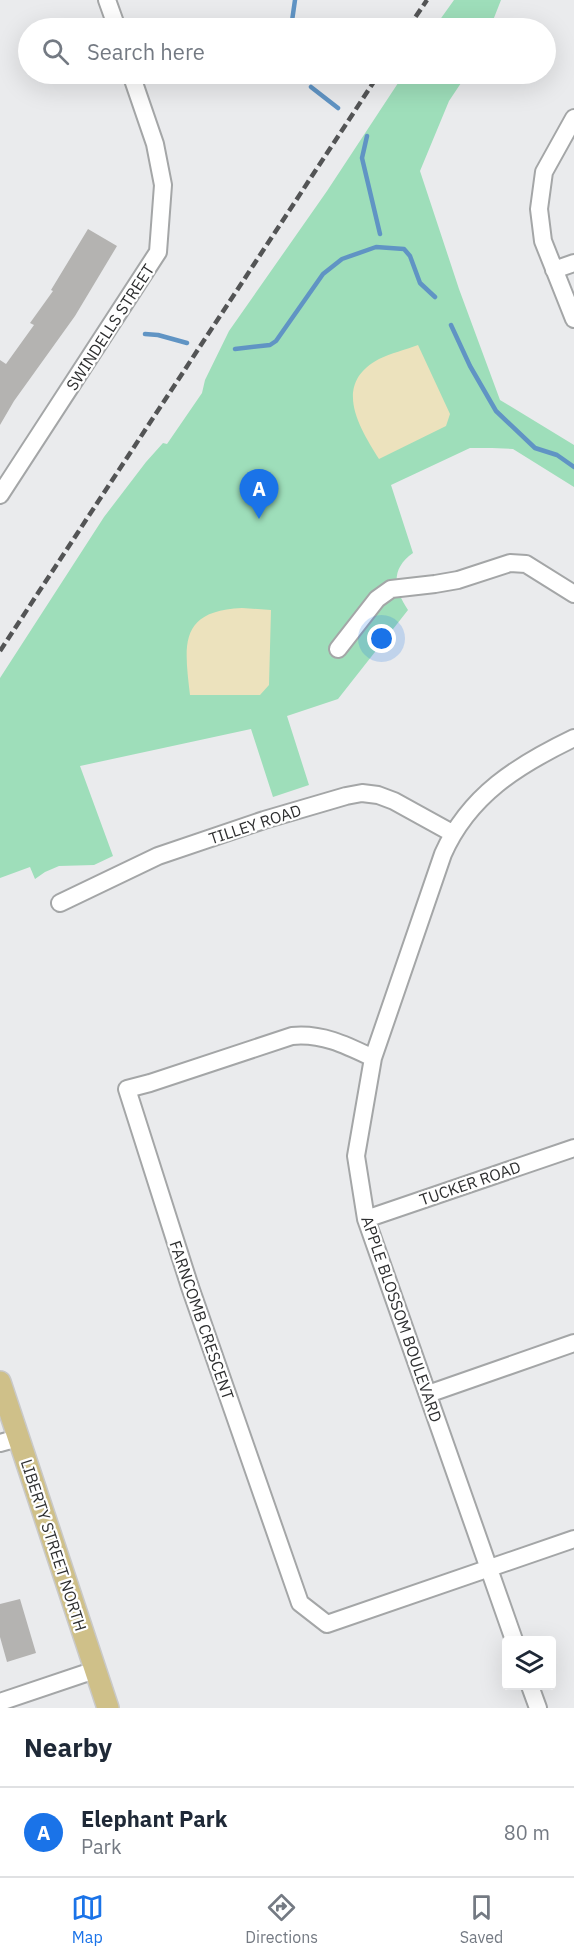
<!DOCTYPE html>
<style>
:root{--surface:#fff;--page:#f6f6f7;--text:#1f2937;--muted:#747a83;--line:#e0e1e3;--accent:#1a73e8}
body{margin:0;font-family:"IBM Plex Sans",sans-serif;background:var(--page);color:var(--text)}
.controls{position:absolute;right:18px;bottom:18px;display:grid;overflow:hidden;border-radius:6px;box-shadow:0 6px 24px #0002}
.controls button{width:54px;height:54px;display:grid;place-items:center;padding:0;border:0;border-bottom:2px solid var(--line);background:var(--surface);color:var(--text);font:30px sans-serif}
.you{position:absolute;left:382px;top:639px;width:21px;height:21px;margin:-15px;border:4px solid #fff;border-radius:50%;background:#1a73e8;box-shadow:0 0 0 9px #1a73e833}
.badge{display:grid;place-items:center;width:39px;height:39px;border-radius:50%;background:var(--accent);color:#fff;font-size:20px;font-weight:700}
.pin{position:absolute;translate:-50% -50px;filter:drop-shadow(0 2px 3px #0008)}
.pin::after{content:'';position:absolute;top:32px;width:21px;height:18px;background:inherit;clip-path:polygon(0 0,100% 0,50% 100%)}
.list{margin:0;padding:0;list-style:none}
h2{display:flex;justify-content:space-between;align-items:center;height:78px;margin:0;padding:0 24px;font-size:26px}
h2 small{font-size:20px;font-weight:400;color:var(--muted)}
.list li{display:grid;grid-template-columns:39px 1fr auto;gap:18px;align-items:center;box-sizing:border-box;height:90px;padding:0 24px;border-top:2px solid var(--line)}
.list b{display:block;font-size:22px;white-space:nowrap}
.list p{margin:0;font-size:20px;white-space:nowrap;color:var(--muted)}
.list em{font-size:20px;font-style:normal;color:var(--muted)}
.icon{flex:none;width:33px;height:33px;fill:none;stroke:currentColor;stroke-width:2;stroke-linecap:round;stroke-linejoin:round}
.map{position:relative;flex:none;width:574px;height:1708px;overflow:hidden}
.search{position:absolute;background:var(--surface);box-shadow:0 6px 24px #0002;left:18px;right:18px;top:18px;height:66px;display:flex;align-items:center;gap:15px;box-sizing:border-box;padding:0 21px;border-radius:33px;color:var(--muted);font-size:22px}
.sheet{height:168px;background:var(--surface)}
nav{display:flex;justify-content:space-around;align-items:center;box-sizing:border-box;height:84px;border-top:2px solid var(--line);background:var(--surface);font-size:16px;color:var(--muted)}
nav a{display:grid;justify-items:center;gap:3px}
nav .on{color:var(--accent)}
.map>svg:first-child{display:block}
.green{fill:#9edeba}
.sand{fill:#ece2bd}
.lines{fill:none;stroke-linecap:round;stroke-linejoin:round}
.stream{stroke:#6094c4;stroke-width:4.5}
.building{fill:#b4b3b1}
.minor-casing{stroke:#a4a6a7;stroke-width:20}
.major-casing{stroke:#c9c9c9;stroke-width:24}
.minor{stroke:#fff;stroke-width:16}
.major{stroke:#cfc089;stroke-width:21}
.rail{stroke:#535455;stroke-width:4.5;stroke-dasharray:9 4.5;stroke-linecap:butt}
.labels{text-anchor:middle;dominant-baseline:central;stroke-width:4.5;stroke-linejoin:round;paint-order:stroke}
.street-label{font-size:16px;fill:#2e2f30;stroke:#fff}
</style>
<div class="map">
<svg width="574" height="1708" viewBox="0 0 574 1708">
<rect width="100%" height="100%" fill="#eaebed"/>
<path class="green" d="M454,0H501L490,28H434Z
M404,74H467L449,101L420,171L459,289L500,400L574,445V487L513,449L492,448H470L391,485L413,553C390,569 394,589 408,610L338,699L287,716L309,785L273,797L251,729L80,766L113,856L94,865L59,866L45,872L35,879L30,867L0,878V678L104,517L146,462L163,443L167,444L202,393L205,380L229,331L327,191Z"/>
<path class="sand" d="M418,345L450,414L446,426L379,459C359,427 332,384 379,359C391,353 405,350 418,345Z
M242,608L271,610L269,685L260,695H190C184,644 179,611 242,608Z"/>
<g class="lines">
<path class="stream" d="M291,28L295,0
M311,87L338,108
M367,136L362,158L380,234
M451,325L470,366L496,411L535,448L557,455L574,467
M145,334L158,335L187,343
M235,349L270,345L276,341L323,274L342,259L376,247L404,249L410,256L420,283L435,297"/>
</g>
<path class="building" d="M88,229L117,246L75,316L14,401L0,425V360L6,364L34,325L30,323L53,291L51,290Z
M20,1599L36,1653L7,1662L0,1637V1604Z"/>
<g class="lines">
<defs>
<path id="minor" d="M107,0L117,28
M574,118L544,172L539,209L543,241L574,319
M554,270L574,263
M0,495L158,252L163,185L155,144L131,74
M338,649L377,599L391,589L435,584L458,580L510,563L526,564L574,594
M60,903L158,856L264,820L346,796L362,793L378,795L394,801L452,833
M373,1058C346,1045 322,1033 292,1036L150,1083L127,1089L190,1287L300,1603L327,1624L574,1539
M366,1219L574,1148
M428,1394L574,1343
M0,1443L18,1438
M514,1640L366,1219L356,1156L373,1058L443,854C469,795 518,765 574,738
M530,1686L538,1708
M0,1702L95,1670"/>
<path id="major" d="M0,1382L108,1708"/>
</defs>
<use href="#minor" class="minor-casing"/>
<use href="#major" class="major-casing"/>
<use href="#minor" class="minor"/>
<use href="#major" class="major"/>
<path class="rail" d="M408,28L427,0
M0,651L379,74"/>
</g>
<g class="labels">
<g class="street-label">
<text transform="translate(110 327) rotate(-57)">SWINDELLS STREET</text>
<text transform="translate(255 824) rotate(-18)">TILLEY ROAD</text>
<text transform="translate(470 1183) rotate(-19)">TUCKER ROAD</text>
<text transform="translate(402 1319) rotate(71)">APPLE BLOSSOM BOULEVARD</text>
<text transform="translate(202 1320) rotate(71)">FARNCOMB CRESCENT</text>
<text transform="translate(54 1545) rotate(72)">LIBERTY STREET NORTH</text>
</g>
</g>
</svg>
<div class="controls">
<button><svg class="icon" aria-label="layers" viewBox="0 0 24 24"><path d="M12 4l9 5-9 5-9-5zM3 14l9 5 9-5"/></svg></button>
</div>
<div class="you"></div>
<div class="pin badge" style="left:259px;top:519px">A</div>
<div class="search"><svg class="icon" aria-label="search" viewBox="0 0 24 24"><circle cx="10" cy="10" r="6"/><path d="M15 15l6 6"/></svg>Search here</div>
</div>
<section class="sheet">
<h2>Nearby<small></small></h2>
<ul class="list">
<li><span class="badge">A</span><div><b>Elephant Park</b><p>Park</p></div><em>80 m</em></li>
</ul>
</section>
<nav>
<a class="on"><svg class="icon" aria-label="map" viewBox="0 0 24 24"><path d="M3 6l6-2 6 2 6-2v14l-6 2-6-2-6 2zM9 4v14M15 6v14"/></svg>Map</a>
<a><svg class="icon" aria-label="directions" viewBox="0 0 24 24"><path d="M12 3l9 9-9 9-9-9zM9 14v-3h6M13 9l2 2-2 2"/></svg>Directions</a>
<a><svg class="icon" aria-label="saved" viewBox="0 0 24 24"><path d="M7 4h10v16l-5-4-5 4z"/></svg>Saved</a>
</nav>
